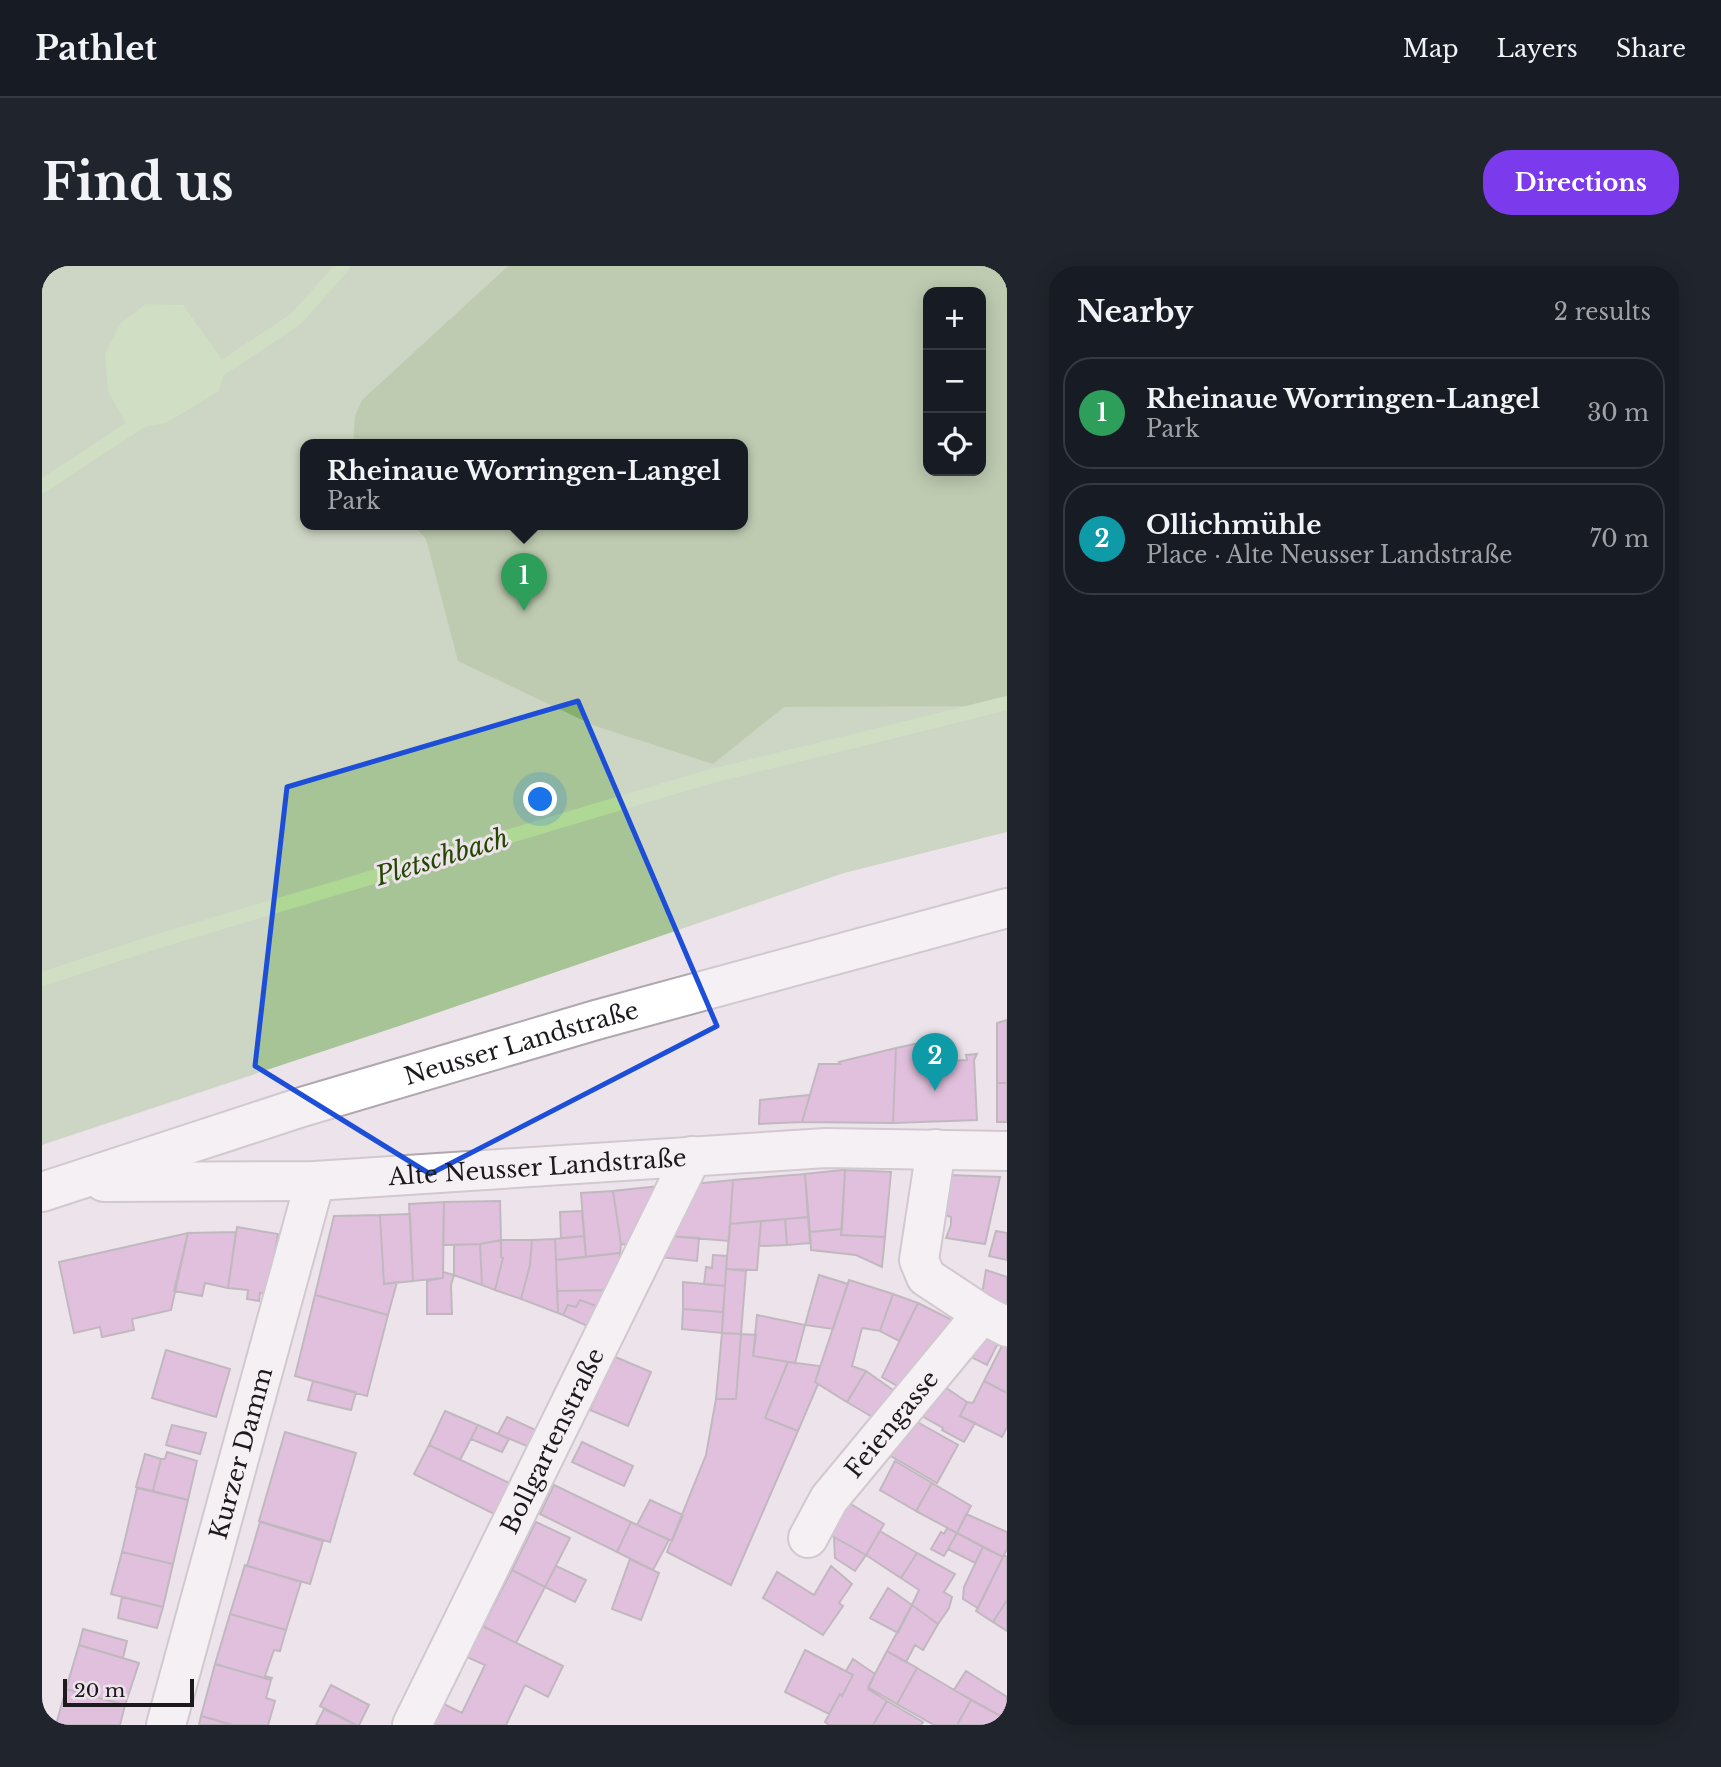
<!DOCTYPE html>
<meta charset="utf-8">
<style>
:root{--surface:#171b24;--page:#20242c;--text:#f1f3f6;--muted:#9ea1a6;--line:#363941;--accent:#7c3aed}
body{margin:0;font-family:"Libre Baskerville",serif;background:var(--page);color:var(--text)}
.controls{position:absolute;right:21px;top:21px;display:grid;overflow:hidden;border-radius:14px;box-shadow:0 4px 18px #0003}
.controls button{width:63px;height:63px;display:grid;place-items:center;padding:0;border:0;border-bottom:2px solid var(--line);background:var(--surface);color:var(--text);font:35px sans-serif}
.scale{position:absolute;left:21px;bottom:18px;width:131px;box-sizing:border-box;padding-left:7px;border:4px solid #1d1a1d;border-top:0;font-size:19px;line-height:24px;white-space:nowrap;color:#1d1a1d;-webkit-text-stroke:5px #ece3eb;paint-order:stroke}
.you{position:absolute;left:499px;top:534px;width:24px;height:24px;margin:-18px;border:5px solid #fff;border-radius:50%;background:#1a73e8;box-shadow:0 0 0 10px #1a73e833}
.badge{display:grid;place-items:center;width:46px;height:46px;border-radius:50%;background:var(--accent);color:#fff;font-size:23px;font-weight:700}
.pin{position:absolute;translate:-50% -58px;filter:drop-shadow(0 2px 4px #0008)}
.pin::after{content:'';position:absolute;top:37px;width:24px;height:21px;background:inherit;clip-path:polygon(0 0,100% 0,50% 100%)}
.popup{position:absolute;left:258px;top:173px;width:448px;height:91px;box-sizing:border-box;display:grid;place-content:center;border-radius:14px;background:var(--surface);filter:drop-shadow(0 2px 5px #0005);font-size:23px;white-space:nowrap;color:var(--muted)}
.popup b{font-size:26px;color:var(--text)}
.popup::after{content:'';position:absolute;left:50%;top:100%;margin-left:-14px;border:14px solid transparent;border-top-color:var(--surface)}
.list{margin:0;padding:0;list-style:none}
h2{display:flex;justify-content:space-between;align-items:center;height:91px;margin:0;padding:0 28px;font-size:30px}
h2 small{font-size:23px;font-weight:400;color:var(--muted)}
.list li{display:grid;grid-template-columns:46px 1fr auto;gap:21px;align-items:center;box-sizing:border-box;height:112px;margin:0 14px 14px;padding:0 14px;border:2px solid var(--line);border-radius:28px}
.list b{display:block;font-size:26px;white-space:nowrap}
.list p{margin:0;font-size:23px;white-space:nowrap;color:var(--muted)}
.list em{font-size:23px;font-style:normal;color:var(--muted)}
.icon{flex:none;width:38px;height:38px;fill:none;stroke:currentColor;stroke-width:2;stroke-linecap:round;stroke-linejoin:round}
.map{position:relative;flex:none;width:965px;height:1459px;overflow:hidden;border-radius:28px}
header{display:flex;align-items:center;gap:42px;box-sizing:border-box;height:98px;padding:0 35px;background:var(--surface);border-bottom:2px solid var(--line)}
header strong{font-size:33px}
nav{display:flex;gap:38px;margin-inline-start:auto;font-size:24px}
.intro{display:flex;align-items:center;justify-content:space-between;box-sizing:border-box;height:168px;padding:0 42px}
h1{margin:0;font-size:49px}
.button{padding:18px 32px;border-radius:28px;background:var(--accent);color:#fff;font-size:24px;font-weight:700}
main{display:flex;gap:42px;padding:0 42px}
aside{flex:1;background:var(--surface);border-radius:28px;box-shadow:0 4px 18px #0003}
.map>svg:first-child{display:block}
.green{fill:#a6c495;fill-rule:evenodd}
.forest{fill:#86ae6c;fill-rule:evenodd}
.water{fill:#aed894}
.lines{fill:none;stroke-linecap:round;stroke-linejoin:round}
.stream{stroke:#aed894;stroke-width:14}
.building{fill:#d195cb;stroke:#8d848b;stroke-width:2}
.minor-casing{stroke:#b0a7af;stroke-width:42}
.major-casing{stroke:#b0a7af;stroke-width:42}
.minor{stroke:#fff;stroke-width:38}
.major{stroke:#fff;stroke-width:38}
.marked{fill:none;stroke:#1d4ed8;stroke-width:5;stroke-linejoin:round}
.labels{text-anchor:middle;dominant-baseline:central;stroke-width:6;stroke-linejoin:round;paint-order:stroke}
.street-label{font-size:24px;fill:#1d1a1d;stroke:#ece3eb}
.water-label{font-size:26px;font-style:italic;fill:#244800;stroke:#ece3eb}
</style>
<header>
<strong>Pathlet</strong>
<nav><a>Map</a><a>Layers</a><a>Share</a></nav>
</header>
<div class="intro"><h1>Find us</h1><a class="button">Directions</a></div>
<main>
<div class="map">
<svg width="965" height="1459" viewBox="0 0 965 1459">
<rect width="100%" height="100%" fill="#ece3eb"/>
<path class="green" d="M0,0H965V566L802,607L357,760L0,879ZM886,26H939V205H886ZM263,179H701V259H263Z"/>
<path class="forest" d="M466,0H965V440L742,441L671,498L553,460L416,395L384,273L371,259H701V179H311L313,150L320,134ZM886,26H939V205H886Z"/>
<path class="water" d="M104,38L141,39L184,99L177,125L124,157L87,163L66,125L63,88L78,58Z"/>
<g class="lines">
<path class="stream" d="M168,110L254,53L301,0
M0,220L101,154
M0,713L113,676L666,511L965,437"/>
</g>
<path class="building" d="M965,754V817H955V757Z
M891,774V796L925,794L924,789L935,788L932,794L935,854L851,857L854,782Z
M854,782L851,857L760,856L777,798H798L797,796Z
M955,817H965V856H955Z
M768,829L760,856L717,858L718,834Z
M800,904H803L800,963L768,966L763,908Z
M803,904L849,906L843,971L799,969Z
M763,908L766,951L688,958L691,914Z
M908,909L958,911L943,978L904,972L909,959V951L898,947Z
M691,914L687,975L627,970L651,918Z
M619,920L597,980L579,978L571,925Z
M571,925L579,978L578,987L544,991L539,927Z
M458,935L459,974L438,978L401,979L402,936Z
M402,936L401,1012L371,1015L367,938Z
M540,945L542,970L519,972L518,946Z
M368,948L371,1015L342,1018L338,949Z
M338,949L342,1018L355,1016L346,1049L273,1029L292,950Z
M766,951L768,977L745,979L743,953Z
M743,953L745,979L717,980L719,955Z
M719,955L715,1004L684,1003L688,958Z
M195,961L236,968L225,1028L218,1027L217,1035L205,1033L206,1024L186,1022Z
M800,963L799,969L843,971L840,1001L814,989L769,984L768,966Z
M954,965L965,967V994L947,990Z
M194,966L186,1022L163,1017L160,1030L132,1025L146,967Z
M146,967L129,1044L90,1053L92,1064L60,1071L58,1061L32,1067L17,996Z
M542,970L544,991L514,994L513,973Z
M627,970L657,972L655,995L617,991Z
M513,973L514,994L516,1047L479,1033L488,999L490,974Z
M459,974V991L461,992L453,1024L440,1019L438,978Z
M459,974H490L488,999L479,1033L453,1024L461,992L459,991Z
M438,978L440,1019L412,1009V979Z
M578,987L573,1024L515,1025L514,994Z
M671,989L685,990L683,1020L662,1018L664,1001L670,1002Z
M684,1003L704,1005L699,1068L680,1067Z
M944,1004L965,1011V1039L940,1028Z
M401,1006L412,1009L409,1019L410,1048H385V1015L401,1012Z
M777,1009L806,1018L791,1063L763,1059Z
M807,1014L851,1028L838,1065L820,1062L810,1100L824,1105L805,1136L773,1116Z
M641,1016L683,1020L681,1046L641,1043Z
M573,1024L565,1044L538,1034L534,1041L526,1039L521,1049L516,1047L515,1025Z
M851,1028L876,1037L857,1075L838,1065Z
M273,1029L346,1049L325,1130L253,1110Z
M538,1034L565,1044L554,1064L521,1049L526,1039L534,1041Z
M876,1037L916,1057L862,1124L840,1111Z
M641,1043L681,1046L680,1067L640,1063Z
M715,1049L763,1059L753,1097L711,1090Z
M680,1067L699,1068L694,1133H674Z
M699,1068L714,1069L711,1090L746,1096L723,1152L756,1165L689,1319L625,1286L664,1189L674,1133H694Z
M936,1070L958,1073L945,1099L921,1087Z
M962,1076L965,1077V1127L942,1115Z
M124,1084L188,1103L174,1151L110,1132Z
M571,1090L609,1106L586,1160L548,1144Z
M746,1096L778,1100L773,1116L776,1118L756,1165L723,1152Z
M824,1105L858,1129L837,1155L805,1136Z
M271,1115L314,1126L309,1144L266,1134Z
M942,1115L965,1127V1161L960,1171L918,1150L925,1136L931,1137Z
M897,1117L925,1136L918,1150L933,1157L922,1176L900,1164L901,1162L876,1148Z
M403,1145L436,1159L418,1194L387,1179Z
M465,1151L498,1166L492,1183L456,1168Z
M868,1152L916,1179L895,1217L847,1189Z
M130,1159L164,1167L158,1188L124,1179Z
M436,1159L467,1173L460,1186L429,1173Z
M243,1166L314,1187L288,1276L217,1255Z
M540,1176L591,1200L582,1220L530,1196Z
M387,1179L478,1222L462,1253L372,1208Z
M125,1186L155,1195L146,1234L111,1225L119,1193H123Z
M103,1188L119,1193L111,1225L94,1221Z
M853,1195L890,1217L874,1245L838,1224Z
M890,1217L929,1240L915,1267L874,1245Z
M512,1219L589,1256L575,1286L498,1248Z
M95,1222L146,1234L131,1298L80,1286Z
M608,1234L641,1249L630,1275L595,1259Z
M802,1234L842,1258L824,1289L783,1266Z
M924,1248L965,1266V1283L961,1291L915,1267Z
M218,1256L281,1275L268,1318L205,1300Z
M494,1256L528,1272L503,1321L470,1304Z
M589,1256L627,1274L611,1304L575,1286Z
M905,1262L915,1267L902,1290L889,1283L899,1266L902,1268Z
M838,1265L875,1287L859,1312L824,1289Z
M915,1267L941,1281L933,1297L906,1283Z
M792,1271L824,1289L813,1305L793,1292Z
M941,1281L961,1291L936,1342L921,1333L922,1321Z
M80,1286L131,1298L121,1341L69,1328Z
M875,1287L913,1308L902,1326L910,1331L907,1342L896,1358L870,1339L877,1324L859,1312Z
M962,1289L965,1291V1334L951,1356L934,1345Z
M588,1293L617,1307L599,1354L570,1343Z
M203,1299L259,1316L244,1364L188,1348Z
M514,1300L544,1314L533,1336L503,1321Z
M789,1300L810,1318L797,1337L801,1340L781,1369L721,1332L735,1306L772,1329Z
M470,1304L503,1321L474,1377L441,1360Z
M846,1322L870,1339L856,1367L828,1352Z
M80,1331L121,1341L115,1362L76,1352Z
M965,1334V1365L951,1356Z
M870,1339L896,1358L881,1384L873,1379L864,1396L845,1385Z
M188,1348L244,1364L238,1385L232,1384L223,1410L230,1412L229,1414L173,1398Z
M440,1360L521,1400L506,1431L483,1419L464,1459H389L402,1438L420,1447L443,1399L425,1391Z
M41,1363L85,1375L81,1392L37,1379Z
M37,1379L97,1397L83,1439L24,1423Z
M763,1384L811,1409L800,1430L798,1428L787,1448L743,1426Z
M845,1385L875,1402L855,1438L826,1421Z
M811,1393L833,1408L826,1423L845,1435L831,1459H787L783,1456L798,1428L800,1430L811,1409L804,1405Z
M173,1398L229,1414L224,1432L233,1435L226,1459H191L159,1450Z
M875,1402L929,1434L915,1459H892L855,1438Z
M924,1405L965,1431V1439L959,1450L912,1424Z
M289,1419L327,1439L317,1459H314L278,1440Z
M24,1423L83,1439L78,1459H14Z
M929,1434L959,1450L953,1459H915Z
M845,1435L881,1456L879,1459H831Z
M282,1443L314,1459H274Z
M159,1450L191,1459H157Z"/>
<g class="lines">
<defs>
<g id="minor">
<path d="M894,883L877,994L884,1011L940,1048L965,1061"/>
<path id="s1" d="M766,1272L787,1233L940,1048"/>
<path id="s2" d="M124,1459L273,915"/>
<path id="s3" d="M370,1459L650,890"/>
</g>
<g id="major">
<path id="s4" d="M62,916L273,915L784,882L965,885"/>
<path id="s5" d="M0,926L260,841L554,754L965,642"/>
</g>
</defs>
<use href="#minor" class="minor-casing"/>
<use href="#major" class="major-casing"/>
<use href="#minor" class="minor"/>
<use href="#major" class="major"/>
</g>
<path d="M0 0H965V1459H0ZM536,435L675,760L388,908L213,800L245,521Z" fill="#ece3eb" fill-opacity=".55" fill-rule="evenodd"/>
<path class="marked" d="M536,435L675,760L388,908L213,800L245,521Z"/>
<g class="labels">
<g class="street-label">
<text stroke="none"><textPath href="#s5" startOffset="502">Neusser Landstraße</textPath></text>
<text stroke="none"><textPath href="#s4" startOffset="434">Alte Neusser Landstraße</textPath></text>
<text stroke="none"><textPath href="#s1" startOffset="142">Feiengasse</textPath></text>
<text stroke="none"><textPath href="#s3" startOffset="317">Bollgartenstraße</textPath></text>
<text stroke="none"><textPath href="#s2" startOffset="282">Kurzer Damm</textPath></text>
</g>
<g class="water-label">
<text transform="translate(400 591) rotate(-17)">Pletschbach</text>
</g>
</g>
</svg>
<div class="controls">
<button>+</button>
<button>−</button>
<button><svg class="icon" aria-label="locate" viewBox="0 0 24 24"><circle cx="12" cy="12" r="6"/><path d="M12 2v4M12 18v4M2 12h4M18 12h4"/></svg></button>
</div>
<div class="scale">20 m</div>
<div class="you"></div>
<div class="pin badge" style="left:482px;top:345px;background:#2e9e5b">1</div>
<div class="popup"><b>Rheinaue Worringen-Langel</b>Park</div>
<div class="pin badge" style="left:893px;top:825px;background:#0f9aa8">2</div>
</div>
<aside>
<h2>Nearby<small>2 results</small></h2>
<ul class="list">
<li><span class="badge" style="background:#2e9e5b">1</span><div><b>Rheinaue Worringen-Langel</b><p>Park</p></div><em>30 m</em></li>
<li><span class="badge" style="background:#0f9aa8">2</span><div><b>Ollichmühle</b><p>Place · Alte Neusser Landstraße</p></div><em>70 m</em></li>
</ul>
</aside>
</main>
